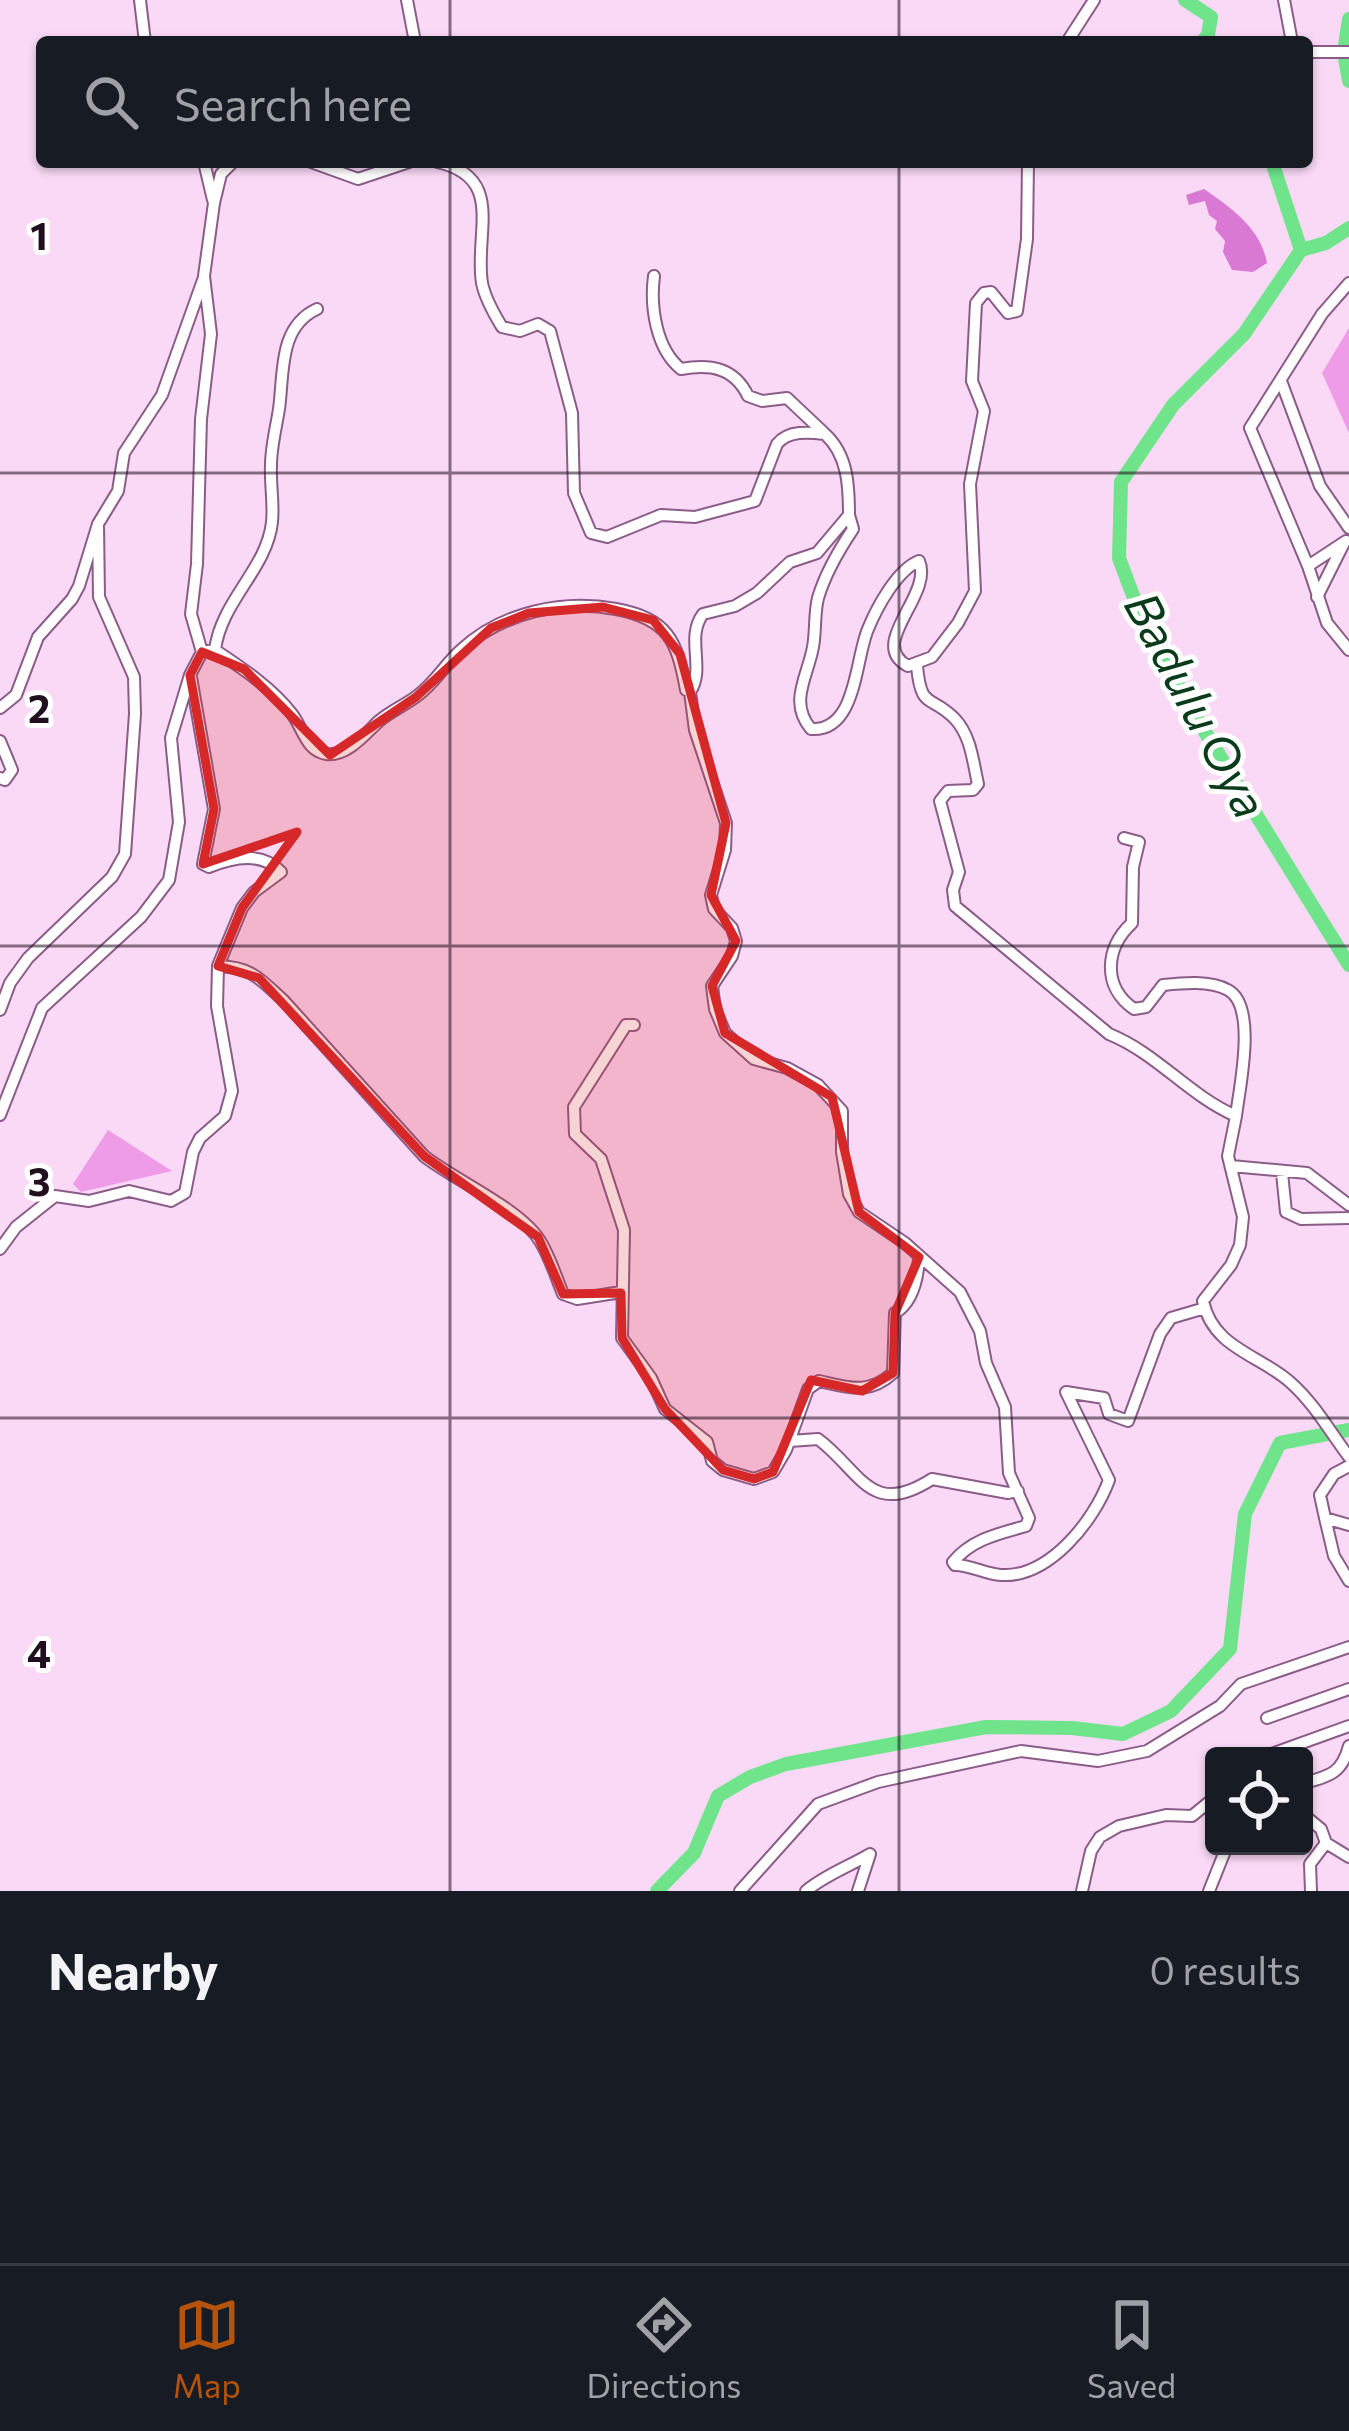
<!DOCTYPE html>
<style>
:root{--surface:#171b24;--page:#242831;--text:#f1f3f6;--muted:#9ea1a6;--line:#363941;--accent:#b45309}
body{margin:0;font-family:Commissioner,sans-serif;background:var(--page);color:var(--text)}
.controls{position:absolute;right:36px;bottom:36px;display:grid;overflow:hidden;border-radius:12px;box-shadow:0 3px 9px #0004}
.controls button{width:108px;height:108px;display:grid;place-items:center;padding:0;border:0;border-bottom:3px solid var(--line);background:var(--surface);color:var(--text);font:60px sans-serif}
.list{margin:0;padding:0;list-style:none}
h2{display:flex;justify-content:space-between;align-items:center;height:156px;margin:0;padding:0 48px;font-size:51px}
h2 small{font-size:39px;font-weight:400;color:var(--muted)}
.icon{flex:none;width:66px;height:66px;fill:none;stroke:currentColor;stroke-width:2;stroke-linecap:round;stroke-linejoin:round}
.map{position:relative;flex:none;width:1349px;height:1891px;overflow:hidden}
.search{position:absolute;background:var(--surface);box-shadow:0 3px 9px #0004;left:36px;right:36px;top:36px;height:132px;display:flex;align-items:center;gap:30px;box-sizing:border-box;padding:0 42px;border-radius:12px;color:var(--muted);font-size:45px}
.sheet{height:372px;background:var(--surface)}
nav{display:flex;justify-content:space-around;align-items:center;box-sizing:border-box;height:168px;border-top:3px solid var(--line);background:var(--surface);font-size:33px;color:var(--muted)}
nav a{display:grid;justify-items:center;gap:6px}
nav .on{color:var(--accent)}
.map>svg:first-child{display:block}
.green{fill:#ee9ce8}
.forest{fill:#d979d3}
.lines{fill:none;stroke-linecap:round;stroke-linejoin:round}
.river{stroke:#6fe48b;stroke-width:14}
.minor-casing{stroke:#8b5c87;stroke-width:14}
.minor{stroke:#fff;stroke-width:10}
.marked{fill:#d62828;fill-opacity:0.2;stroke:#d62828;stroke-width:9;stroke-linejoin:round}
.grid{fill:none;stroke:#210f20;stroke-width:3;stroke-opacity:0.55}
.labels{text-anchor:middle;dominant-baseline:central;stroke-width:10;stroke-linejoin:round;paint-order:stroke}
.water-label{font-size:48px;font-style:italic;fill:#0a3b1a;stroke:#fff}
.grid-label{font-size:39px;text-anchor:middle;font-weight:bold;fill:#210f20;stroke:#fff;stroke-width:10;stroke-linejoin:round;paint-order:stroke}
</style>
<div class="map">
<svg width="1349" height="1891" viewBox="0 0 1349 1891">
<rect width="100%" height="100%" fill="#f9d9f6"/>
<path class="green" d="M1349,328V433L1322,373Z
M108,1130L172,1171L81,1192L73,1184Z"/>
<path class="forest" d="M1204,189C1231,208 1261,228 1267,263L1253,272L1232,270L1223,252L1225,241L1215,229L1217,221L1209,215L1205,201L1189,205L1186,195Z"/>
<g class="lines">
<path class="river" d="M1185,0L1211,17L1208,35L1202,42
M1349,19L1344,52L1349,81
M1272,162L1301,250
M1349,228L1326,243L1301,250L1244,334L1173,405L1121,482L1119,558L1135,601L1189,706L1349,965
M657,1891L694,1853L718,1796L750,1777L786,1764L986,1727L1072,1728L1123,1734L1171,1711L1230,1649L1245,1514L1280,1443L1349,1430"/>
<defs>
<path id="minor" d="M140,0L145,42
M407,0L415,42
M1284,0L1292,42
M1067,42L1094,0
M1307,52H1349
M204,162L213,200
M311,162L358,179L409,162
M437,162C506,177 474,233 482,283C485,298 494,314 502,327L520,331L538,324L550,331L572,413L574,493L591,533L607,537L661,515L695,517L755,501L777,444C788,430 809,432 825,434C848,455 849,486 849,515
M654,276C650,307 656,349 681,369C710,364 734,367 748,396L762,401L787,398L823,432
M1349,283L1322,314L1250,428L1308,566L1327,623L1349,650
M1281,381L1320,486L1349,528
M1308,566L1346,541
M1317,597L1344,543
M215,650C221,601 267,569 272,522C274,503 270,484 271,465C271,447 276,428 279,409C284,374 278,327 317,309
M202,652L191,614L197,564L201,419L211,334L204,276L214,203L221,174L233,162
M917,666C921,711 931,694 955,719C971,736 973,762 978,784L973,790L948,791L940,801L959,872L953,890L955,906L1109,1034C1158,1054 1188,1095 1236,1116L1228,1156L1243,1217L1240,1245L1231,1265L1203,1301C1213,1348 1258,1354 1290,1382C1315,1404 1330,1432 1349,1457
M690,692L695,730L726,823L725,850L711,895L714,909L732,928L736,941L732,956L712,986L715,1009L725,1033L754,1059L787,1068L818,1085L842,1111V1152L849,1194L859,1212L905,1243L960,1292L980,1331L986,1363L1005,1407L1009,1473L1029,1518L1026,1526C998,1534 972,1539 953,1562L955,1565C971,1565 985,1574 1001,1575C1049,1578 1094,1521 1109,1480L1066,1392L1104,1398L1109,1414L1128,1421L1160,1334L1171,1318L1205,1308
M0,708L16,695L38,637L72,599L79,586L98,524L118,491L124,453L162,395L203,280
M0,741L12,770L5,780L0,778
M1124,838L1139,842L1133,867L1132,923C1105,948 1102,987 1134,1009L1146,1007L1163,985C1182,983 1210,980 1228,990C1258,1006 1239,1090 1236,1116
M218,966C252,967 260,979 284,1001L424,1156C454,1180 521,1209 540,1241C550,1257 556,1277 563,1294L577,1299L621,1292
M0,1010L10,983L28,958L112,877L125,854L135,714L134,677L99,597L98,524
M634,1025H626L574,1107L575,1134L601,1159L624,1230L622,1338L651,1378L665,1409L707,1442L712,1461L723,1470L754,1479L773,1472L786,1450L808,1389L819,1381C850,1388 869,1395 893,1373L895,1313C913,1302 918,1278 919,1257
M0,1115L42,1008L141,917L169,880L179,822L171,738L190,675L202,652L215,650C242,668 272,688 292,714C303,728 306,751 326,754C347,757 365,734 379,721C391,711 405,705 417,696C435,683 445,664 461,650C502,612 563,599 616,609C668,619 677,640 686,690L690,692C706,668 685,638 703,614L735,606L757,593L790,562L817,553L849,515L853,529C839,550 825,574 818,598C814,614 816,631 813,647C808,676 788,702 811,729C857,732 855,659 868,629C877,607 897,570 919,561C934,595 866,644 908,666L932,657L958,623L975,591L970,484L984,411L972,381L976,303L984,293L991,292L1008,313L1017,311L1027,239L1028,162
M1231,1166L1307,1173L1349,1205
M1282,1173L1286,1212L1301,1219L1349,1218
M0,1249L16,1227L55,1196L89,1201L129,1191L171,1201L185,1193L193,1152L200,1138L225,1116L232,1091L217,1006L218,966L242,908L254,892L281,872C262,851 233,857 209,867L203,864L214,809L191,677
M790,1441L818,1439C861,1471 870,1519 932,1479L1008,1493L1018,1491
M1349,1466L1334,1474L1320,1495L1325,1518L1349,1525
M1325,1518L1334,1556L1349,1581
M1267,1718L1349,1689
M1266,1756L1349,1726
M1304,1783C1330,1776 1342,1773 1349,1746
M1304,1815L1321,1829L1326,1843L1349,1857
M740,1891L818,1804L878,1782L1021,1751L1098,1761L1147,1751L1220,1706L1241,1684L1349,1647
M806,1891C825,1875 848,1867 870,1854L858,1891
M1082,1891L1091,1851L1100,1837L1119,1826L1166,1815L1192,1816L1214,1798
M1209,1891L1227,1846
M1311,1891L1310,1864L1326,1843"/>
</defs>
<use href="#minor" class="minor-casing"/>
<use href="#minor" class="minor"/>
</g>
<path class="marked" d="M603,607L653,620L680,654L726,823L711,895L736,941L712,986L725,1033L832,1097L859,1212L919,1257L895,1313L893,1373L862,1391L811,1380L773,1472L754,1479L723,1470L665,1409L622,1338L621,1293L563,1294L538,1237L424,1156L259,978L218,966L242,908L297,832L203,864L214,809L190,675L202,652L244,669L330,755L416,697L491,628L529,613Z"/>
<path class="grid" d="M450,0V42M899,0V42M450,162V1891M899,162V1891M0,473H1349M0,946H1349M0,1418H1349"/>
<g class="labels">
<g class="water-label">
<text transform="translate(1198 704) rotate(62)">Badulu Oya</text>
</g>
</g>
<g class="grid-label">
<text x="39" y="250">1</text>
<text x="39" y="723">2</text>
<text x="39" y="1196">3</text>
<text x="39" y="1668">4</text>
</g>
</svg>
<div class="controls">
<button><svg class="icon" aria-label="locate" viewBox="0 0 24 24"><circle cx="12" cy="12" r="6"/><path d="M12 2v4M12 18v4M2 12h4M18 12h4"/></svg></button>
</div>
<div class="search"><svg class="icon" aria-label="search" viewBox="0 0 24 24"><circle cx="10" cy="10" r="6"/><path d="M15 15l6 6"/></svg>Search here</div>
</div>
<section class="sheet">
<h2>Nearby<small>0 results</small></h2>
<ul class="list">
</ul>
</section>
<nav>
<a class="on"><svg class="icon" aria-label="map" viewBox="0 0 24 24"><path d="M3 6l6-2 6 2 6-2v14l-6 2-6-2-6 2zM9 4v14M15 6v14"/></svg>Map</a>
<a><svg class="icon" aria-label="directions" viewBox="0 0 24 24"><path d="M12 3l9 9-9 9-9-9zM9 14v-3h6M13 9l2 2-2 2"/></svg>Directions</a>
<a><svg class="icon" aria-label="saved" viewBox="0 0 24 24"><path d="M7 4h10v16l-5-4-5 4z"/></svg>Saved</a>
</nav>
